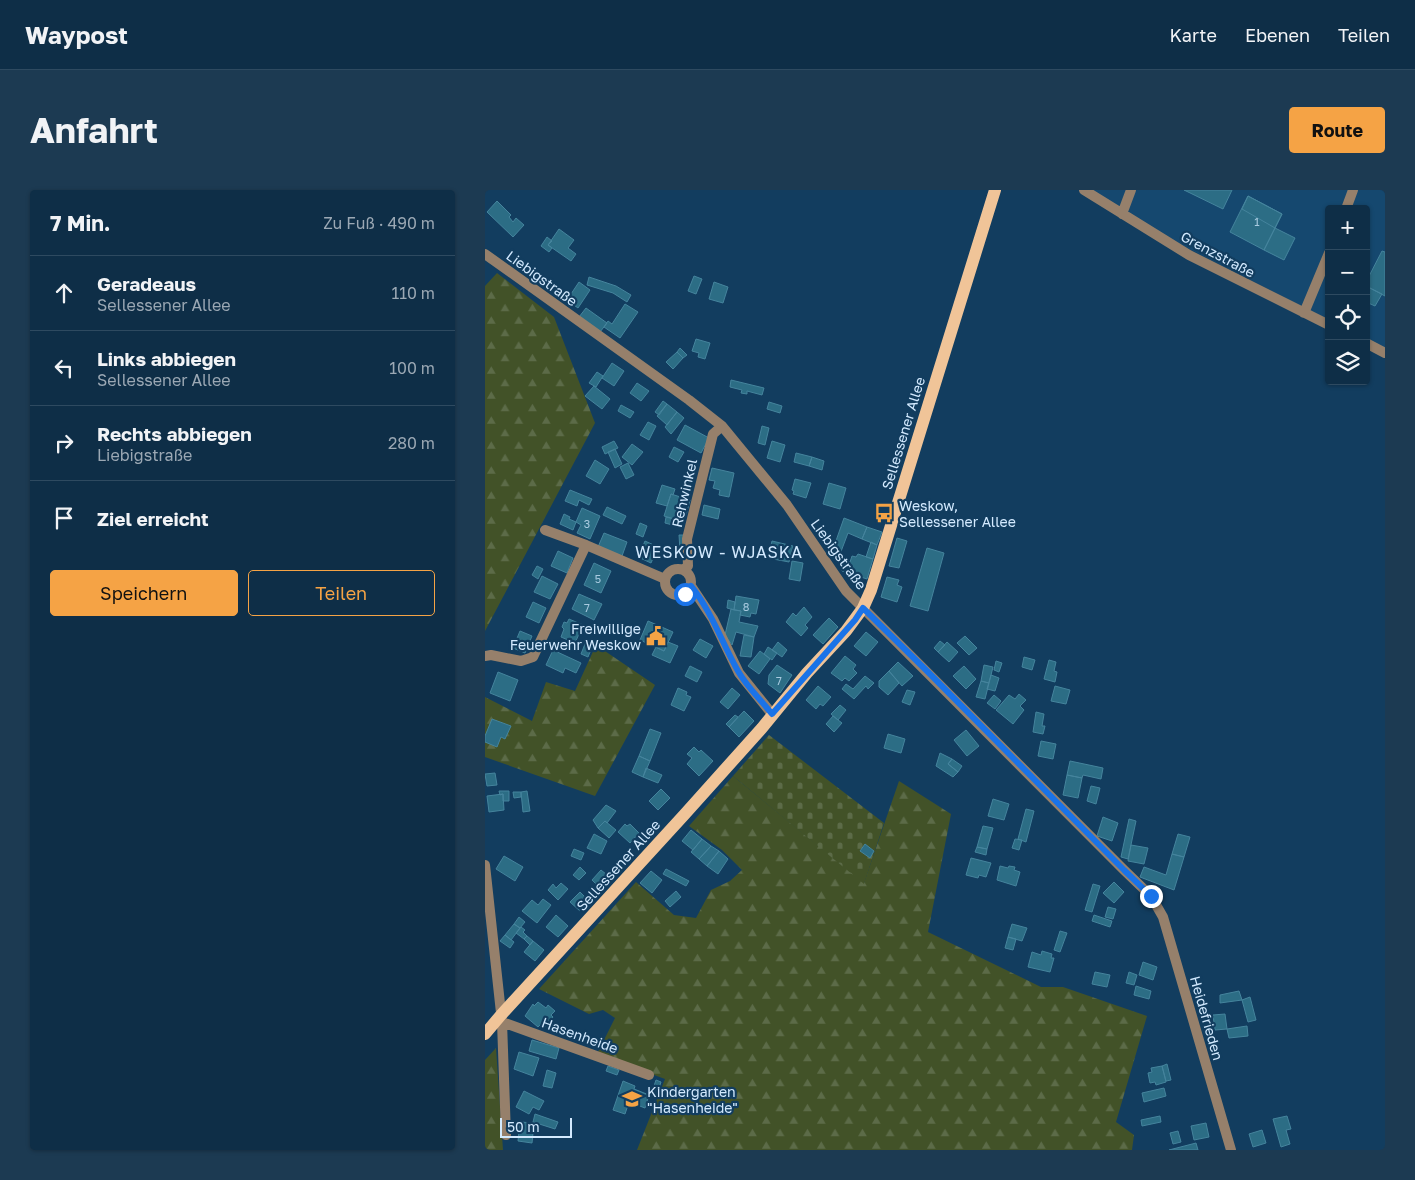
<!DOCTYPE html>
<html lang="de">
<meta charset="utf-8">
<style>
:root{--surface:#0e2e47;--page:#1c3a52;--text:#f1f3f6;--muted:#9ba8b4;--line:#2e4a60;--accent:#f5a345}
body{margin:0;font-family:"Golos Text",sans-serif;background:var(--page);color:var(--text)}
.controls{position:absolute;right:15px;top:15px;display:grid;overflow:hidden;border-radius:5px;box-shadow:0 1px 4px #0004}
.controls button{width:45px;height:45px;display:grid;place-items:center;padding:0;border:0;border-bottom:1px solid var(--line);background:var(--surface);color:var(--text);font:25px sans-serif}
.scale{position:absolute;left:15px;bottom:12px;width:72px;box-sizing:border-box;padding-left:5px;border:2px solid #d3eaff;border-top:0;font-size:14px;line-height:18px;white-space:nowrap;color:#d3eaff;-webkit-text-stroke:4px #123d5f;paint-order:stroke}
.stop{position:absolute;width:15px;height:15px;margin:-11px;border:4px solid #1a73e8;border-radius:50%;background:#fff}
.stop.end{background:#1a73e8;border-color:#fff;box-shadow:0 1px 5px #0008}
.list{margin:0;padding:0;list-style:none}
h2{display:flex;justify-content:space-between;align-items:center;height:65px;margin:0;padding:0 20px;font-size:21px}
h2 small{font-size:16px;font-weight:400;color:var(--muted)}
.list li{display:grid;grid-template-columns:32px 1fr auto;gap:15px;align-items:center;box-sizing:border-box;height:75px;padding:0 20px;border-top:1px solid var(--line)}
.list b{display:block;font-size:19px;white-space:nowrap}
.list p{margin:0;font-size:16px;white-space:nowrap;color:var(--muted)}
.list em{font-size:16px;font-style:normal;color:var(--muted)}
.actions{display:flex;gap:10px;padding:15px 20px}
.actions a{flex:1;padding:11px 0;border:1px solid var(--accent);border-radius:5px;text-align:center;font-size:18px;color:var(--accent)}
.actions .main{background:var(--accent);color:#111}
.icon{flex:none;width:28px;height:28px;fill:none;stroke:currentColor;stroke-width:2;stroke-linecap:round;stroke-linejoin:round}
.map{position:relative;flex:none;width:900px;height:960px;overflow:hidden;border-radius:5px}
header{display:flex;align-items:center;gap:30px;box-sizing:border-box;height:70px;padding:0 25px;background:var(--surface);border-bottom:1px solid var(--line)}
header strong{font-size:24px}
nav{display:flex;gap:28px;margin-inline-start:auto;font-size:18px}
.intro{display:flex;align-items:center;justify-content:space-between;box-sizing:border-box;height:120px;padding:0 30px}
h1{margin:0;font-size:35px}
.button{padding:12px 22px;border-radius:5px;background:var(--accent);color:#111;font-size:18px;font-weight:700}
main{display:flex;gap:30px;padding:0 30px}
aside{flex:1;background:var(--surface);border-radius:5px;box-shadow:0 1px 4px #0004}
.map>svg:first-child{display:block}
.built{fill:#15486f}
.forest{fill:url(#forest-firs)}
.cemetery{fill:url(#cemetery-stones)}
.building{fill:#2c6d85;stroke:#45849d}
.lines{fill:none;stroke-linecap:round;stroke-linejoin:round}
.minor{stroke:#96806b;stroke-width:10}
.major{stroke:#f0c498;stroke-width:12}
.route{stroke:#1a73e8;stroke-width:6}
.labels{text-anchor:middle;dominant-baseline:central;stroke-width:4.5;stroke-linejoin:round;paint-order:stroke}
.number-label{font-size:11px;fill:#a9cbe0}
.street-label{font-size:14px;fill:#d3eaff;stroke:#123d5f}
.poi-label{font-size:14px;fill:#d3eaff;stroke:#123d5f;text-anchor:start}
.quarter-label{font-size:16px;letter-spacing:1px;fill:#d3eaff;stroke:#123d5f}
</style>
<header>
<strong>Waypost</strong>
<nav><a>Karte</a><a>Ebenen</a><a>Teilen</a></nav>
</header>
<div class="intro"><h1>Anfahrt</h1><a class="button">Route</a></div>
<main>
<aside>
<h2>7 Min.<small>Zu Fuß · 490 m</small></h2>
<ul class="list">
<li><svg class="icon" aria-label="ahead" viewBox="0 0 24 24"><path d="M12 20V5M6 11l6-6 6 6"/></svg><div><b>Geradeaus</b><p>Sellessener Allee</p></div><em>110 m</em></li>
<li><svg class="icon" aria-label="left" viewBox="0 0 24 24"><path d="M17 20v-9H6M10 6l-5 5 5 5"/></svg><div><b>Links abbiegen</b><p>Sellessener Allee</p></div><em>100 m</em></li>
<li><svg class="icon" aria-label="right" viewBox="0 0 24 24"><path d="M7 20v-9h11M14 6l5 5-5 5"/></svg><div><b>Rechts abbiegen</b><p>Liebigstraße</p></div><em>280 m</em></li>
<li><svg class="icon" aria-label="arrive" viewBox="0 0 24 24"><path d="M6 21V4h12l-3 4 3 4H6"/></svg><div><b>Ziel erreicht</b></div></li>
</ul>
<div class="actions"><a class="main">Speichern</a><a>Teilen</a></div>
</aside>
<div class="map">
<svg width="900" height="960" viewBox="0 0 900 960">
<defs>
<pattern id="forest-firs" width="22" height="20" patternUnits="userSpaceOnUse" patternTransform="scale(1.25)"><rect width="22" height="20" fill="#425228"/><path d="M5 1l3.5 6h-7zM16 11l3.5 6h-7z" fill="#5c6b48"/></pattern>
<pattern id="cemetery-stones" width="16" height="16" patternUnits="userSpaceOnUse" patternTransform="scale(1.25)"><rect width="16" height="16" fill="#425228"/><path d="M2 7V4a2 2 0 0 1 4 0v3zM10 15v-3a2 2 0 0 1 4 0v3z" fill="#5c6b48"/></pattern>
</defs>
<rect width="100%" height="100%" fill="#123d5f"/>
<path class="built" d="M599,0H900V158L881,149V19H844V130L706,60Z"/>
<path class="forest" d="M12,83L69,127L110,233L0,441V96Z
M111,455L170,495L110,606L0,567V507L47,531L61,492L90,501Z
M248,586L379,693L414,591L466,624L443,742L556,797H578L662,826L631,932L649,945L647,960H152L180,889L112,864L130,828L118,820L104,824L54,799L151,692L189,725L211,728L226,700L245,691L257,680L237,660L204,636Z
M11,858L18,960H0V870Z"/>
<path class="cemetery" d="M284,545L399,633L379,694L248,586Z"/>
<path class="building" d="M699,0H747L738,19Z
M763,6L797,24L790,38L757,19Z
M763,6L797,24L779,60L745,42Z
M12,11L26,25L24,27L28,32L31,28L39,35L28,47L2,22Z
M790,38L810,48L799,70L779,60Z
M74,39L89,50L83,58L91,64L86,71L63,55Z
M62,47L67,51L63,55L67,58L64,62L56,56Z
M897,61L900,62V106L881,96V92Z
M209,86L217,89L211,104L203,101Z
M104,87L131,96L146,105L142,112L128,103L102,95Z
M94,92L105,100L93,118L82,110Z
M229,92L243,97L238,113L224,109Z
M881,96L897,104L890,116L881,112Z
M140,114L153,122L135,148L119,137L123,131L127,134Z
M101,118L122,133L115,142L94,127Z
M211,149L225,153L220,169L213,167L214,163L207,161Z
M195,158L202,165L198,168L192,162Z
M192,162L198,168L188,179L181,172Z
M127,173L139,181L129,196L117,188Z
M112,182L118,186L111,197L104,193Z
M246,190L279,198L277,205L262,201V204L256,203L257,200L245,197Z
M152,193L164,201L156,211L145,203Z
M109,196L125,209L117,219L100,206Z
M178,211L182,214L174,225L170,222Z
M284,212L297,216L295,223L282,219Z
M182,214L192,222L182,235L172,226Z
M136,215L149,222L145,228L133,221Z
M192,222L199,228L186,244L180,237Z
M163,232L171,236L164,250L155,245Z
M200,235L224,248L216,263L192,250Z
M277,236L284,238L280,255L273,253Z
M129,251L133,258L120,264L117,257Z
M287,251L300,255L295,272L282,268Z
M147,254L158,262L147,275L137,267Z
M189,257L199,262L193,272L184,267Z
M130,259L137,274L130,278L123,262Z
M311,263L327,267L324,276L309,272Z
M327,267L339,271L337,280L324,276Z
M110,270L124,279L115,294L101,286Z
M143,273L149,285L141,289L135,277Z
M227,278L249,283L244,307L234,305L235,300L228,298L230,291L224,290Z
M310,289L326,293L321,308L308,304L309,301L307,300Z
M344,293L361,298L355,319L338,314Z
M177,295L190,299L188,305L186,304L182,316L171,313Z
M85,300L107,309L104,315L94,310L92,316L80,311Z
M186,304L205,310L201,325L199,324L197,331L179,326Z
M219,315L235,319L233,329L217,325Z
M122,317L141,326L137,334L118,325Z
M97,318L115,326L105,349L92,343L96,335L91,332Z
M79,324L85,327L84,329L91,332L88,340L75,334Z
M181,327L197,331L195,337L180,333Z
M359,328L382,337L377,349L363,343L352,372L346,365Z
M155,333L162,336L158,347L151,344Z
M382,337L397,342L392,355L377,349Z
M119,343L142,352L137,366L113,357Z
M194,345H200L201,360H195Z
M412,348L422,351L414,378L404,376Z
M160,351L173,357L166,373L153,367Z
M287,351L308,356L304,372L283,368Z
M386,352L392,355L388,369L381,367Z
M442,358L459,363L443,421L425,416Z
M73,361L88,368L82,383L66,376Z
M373,364L388,369L382,389L357,381L360,371L365,372L367,366L371,367Z
M307,371L318,373L315,391L304,389Z
M109,373L126,381L116,403L99,395Z
M52,376L58,379L53,389L47,385Z
M57,386L73,394L65,409L49,402Z
M402,387L414,390L412,395L417,397L412,412L396,407Z
M94,404L117,414L109,430L87,419Z
M251,406L274,410L271,424L266,423L265,427L255,425L256,421L249,420Z
M243,410L250,412L249,420L242,418Z
M48,412L61,418L54,433L41,427Z
M319,417L327,427L320,435L323,438L316,446L301,432L308,423L311,426Z
M246,419L256,421L254,432L273,436L269,447L251,442L247,455L240,445Z
M344,428L353,437L338,454L328,445Z
M84,429L98,435L90,453L76,447L79,439L77,437L79,432L82,433Z
M163,431L188,442L179,461L155,450Z
M35,441L47,446L40,463L28,458Z
M381,442L393,452L381,466L369,456Z
M259,445L269,447L266,467L255,466Z
M480,446L492,458L484,465L472,453Z
M102,449L109,452L103,467L96,464Z
M215,449L228,456L221,468L208,460Z
M455,451L460,455L453,462L449,458Z
M183,452L193,456L185,473L167,465L171,457L179,461Z
M293,452L302,460L297,467L287,460Z
M462,452L473,462L464,472L453,462Z
M283,457L292,463L287,470L279,464Z
M68,460L96,473L91,483L80,478L78,483L61,475Z
M275,461L285,469L274,484L263,476Z
M360,466L371,475L368,479L372,483L364,491L360,488L357,491L346,483Z
M539,467L550,470L547,480L537,477Z
M564,470L571,472L569,481L572,482L570,492L559,489Z
M511,471L517,473L514,482L509,480Z
M413,472L428,486L417,496L404,481Z
M292,475L307,485L295,503L283,494L284,485Z
M499,475L508,477L504,493L496,491Z
M205,476L217,482L212,492L200,486Z
M479,476L491,489L481,499L468,486Z
M404,481L414,493L403,505L394,497V491Z
M13,482L33,490L25,511L5,503Z
M506,485L514,488L510,501L502,499Z
M380,486L389,493L383,499L381,496L369,509L357,499L361,494L368,499Z
M496,491L504,493L500,509L491,507Z
M333,496L346,507L338,516L335,514L331,519L321,510Z
M570,496L585,500L581,514L566,511Z
M193,498L202,502L201,505L206,507L199,521L186,515Z
M247,498L255,505L243,519L235,512Z
M422,500L430,502L425,515L417,512Z
M534,504L541,510L535,516L539,520L528,534L511,520L524,505L530,509Z
M509,505L516,511L510,519L502,513Z
M355,515L361,520L353,530L346,524Z
M259,521L269,531L254,547L244,537Z
M551,522L559,524L557,536H560L558,544L548,542Z
M250,525L253,527L244,537L241,534Z
M348,526L357,533L349,542L341,534Z
M7,529L26,536L20,549L16,547L12,557L0,552V546Z
M165,539L176,543L165,571L154,566Z
M481,540L494,556L482,566L469,550Z
M403,544L420,549L416,563L399,558Z
M556,551L571,554L568,569L553,566Z
M209,557L214,562L216,560L228,571L214,586L202,574L207,568L202,564Z
M455,563L467,569L463,574L473,582L468,587L451,576Z
M154,566L165,571L158,587L147,582Z
M467,569L477,576L473,582L463,574Z
M585,571L618,578L616,589L598,585L597,588L582,585Z
M161,578L177,585L173,593L158,587Z
M10,583L12,595L2,596L0,584Z
M582,585L597,588L593,608L578,605Z
M606,596L615,598L611,614L602,611Z
M176,599L185,608L173,620L164,611Z
M14,601H24V611H18V604L15,605Z
M42,601L45,621L38,622L36,602Z
M28,602H36V607L29,608Z
M18,604L19,620L4,622L2,606Z
M508,609L524,614L519,630L503,626Z
M121,615L131,621L122,633L120,631L113,638L108,630Z
M541,619L549,621L541,652L533,649Z
M618,627L633,633L627,651L612,646Z
M644,629L651,631L643,669L636,667Z
M120,631L131,640L124,648L113,638Z
M140,634L142,636L145,634L154,643L145,653L133,642Z
M498,636L508,638L502,659L492,657Z
M206,640L217,649L208,660L197,651Z
M109,644L122,651L116,664L102,658Z
M693,644L705,647L699,667L687,664Z
M217,649L226,656L214,669L206,662Z
M530,649L537,650L534,660L527,658Z
M380,654L389,661L385,668L375,661Z
M646,655L663,658L659,674L643,671Z
M226,656L234,661L222,676L214,669Z
M492,657L502,659L501,665L490,662Z
M89,659L99,663L96,670L86,666Z
M234,661L243,669L233,684L222,676Z
M687,664L699,667L689,700L655,687L659,677L681,685Z
M19,666L38,677L30,691L11,679Z
M486,668L506,673L501,687L494,685L493,688L481,685Z
M515,676L523,678L524,676L530,677L529,680L535,682L531,696L512,690Z
M95,677L101,683L94,690L88,685Z
M181,679L204,691L201,696L178,684Z
M116,680L127,689L117,700L107,690Z
M166,681L177,690L167,703L155,693Z
M629,692L639,702L629,713L618,703Z
M76,693L83,699L73,710L63,700L68,694L71,698Z
M608,694L615,696L607,722L600,720Z
M191,701L196,707L185,717L180,711Z
M95,702L104,711L95,721L85,712Z
M58,709L66,715L52,733L37,721L47,710L53,715Z
M623,717L631,719L628,729L620,727Z
M71,725L83,736L73,747L61,737Z
M609,725L627,731L625,737L607,731Z
M34,727L40,732L35,738L29,734Z
M29,734L35,738L26,750L20,745Z
M527,734L542,738L537,751L523,747Z
M36,737L40,740L38,742L42,746L39,749L31,743Z
M575,741L582,743L575,762L569,760Z
M20,745L29,752L25,758L15,751Z
M42,746L48,751L45,755L39,749Z
M523,747L531,749L528,760L520,758Z
M48,751L59,760L50,771L39,762Z
M557,761L567,764L566,768H569L565,782L543,777L547,762L556,765Z
M658,772L672,777L668,790L654,785Z
M610,782L625,785L622,797L607,794Z
M644,782L652,785L649,795L641,793Z
M651,796L666,801L664,809L649,805Z
M754,801L757,810L735,813V805Z
M765,807L771,830L763,832L757,810Z
M53,812L61,818L63,815L70,821L66,825L68,827L59,838L55,835L53,837L40,826L48,814L49,816Z
M740,824L742,839L730,840L728,825Z
M762,836L763,846L744,848L742,839Z
M47,850L74,858L71,869L44,861Z
M34,862L54,868L48,886L29,879Z
M682,874L686,890L681,891L677,876Z
M123,876L134,880L132,885L121,881Z
M677,876L681,892L671,895L670,892L665,893L663,883L667,882L666,878Z
M62,880L71,883L67,898L58,896Z
M171,890L176,892L173,901L168,899Z
M138,891L150,896L149,899L164,905L160,918L144,912L140,924L128,920Z
M679,898L681,906L659,912L657,903Z
M39,901L59,911L54,920L48,917L44,924L31,917Z
M50,924L73,932L70,939L48,932Z
M675,926L676,932L657,936L656,930Z
M802,926L806,939L801,940L805,954L796,957L788,929Z
M35,932L49,933L47,953L33,951Z
M721,933L724,947L709,950L706,936Z
M777,940L781,953L768,957L764,944Z
M693,941L696,952L688,954L685,943Z
M711,953L713,960H684Z"/>
<g class="lines">
<path class="minor" d="M599,0L704,65L844,135
M861,19L868,0
M637,24L646,0
M0,64L204,210L237,236L302,315L361,401L639,680L666,706L678,727L746,960
M819,123L844,63
M881,153L900,163
M60,340L101,355
M180 392a13 13 0 1 1 26 0a13 13 0 1 1-26 0Z
M198,380L203,376L202,349L228,244L237,236
M206,396L228,429L254,483L287,524
M0,466L6,465L36,471L48,467L101,355L180,389
M0,675L17,832L21,945
M17,832L164,885"/>
<path class="major" d="M0,844L16,825L199,625L277,538L322,483L361,441L378,418L386,400L510,0"/>
</g>
<g class="lines">
<path class="route" d="M200,404L206,396C227,422 237,453 253,481C262,497 276,510 287,524L370,430L378,418L444,483L639,680L666,706"/>
</g>
<defs>
<symbol id="bus-bare" viewBox="-9 -9 18 18"><path d="M-5-6H5V4H4V6H2V4H-2V6H-4V4H-5ZM-3.5-4V0h7V-4ZM-3.5 1.2v1.5H-2V1.2ZM2 1.2v1.5H3.5V1.2Z" fill="#f5a345" stroke="#123d5f" stroke-width="2.5" paint-order="stroke"/></symbol>
<symbol id="civic-bare" viewBox="-9 -9 18 18"><path d="M-.6-6.5H3V-4.5H.6V-3L4-1V1h2V6H-6V1h2V-1L-.6-3ZM-1.2 2.5V6h2.4V2.5Z" fill="#f5a345" stroke="#123d5f" stroke-width="2.5" paint-order="stroke"/></symbol>
<symbol id="school-bare" viewBox="-9 -9 18 18"><path d="M0-5L7-2L0 1L-7-2ZM-4 1L0 2.5L4 1V4Q0 6-4 4Z" fill="#f5a345" stroke="#123d5f" stroke-width="2.5" paint-order="stroke"/></symbol>
</defs>
<g fill-rule="evenodd">
<use href="#bus-bare" x="385" y="309" width="28" height="28"/>
<use href="#civic-bare" x="157" y="432" width="28" height="28"/>
<use href="#school-bare" x="133" y="895" width="28" height="28"/>
</g>
<g class="labels">
<g class="number-label">
<text x="772" y="31">1</text>
<text x="102" y="333">3</text>
<text x="113" y="388">5</text>
<text x="261" y="416">8</text>
<text x="102" y="417">7</text>
<text x="294" y="490">7</text>
</g>
<g class="street-label">
<text transform="translate(733 64) rotate(28)">Grenzstraße</text>
<text transform="translate(57 88) rotate(36)">Liebigstraße</text>
<text transform="translate(418 243) rotate(-73)">Sellessener Allee</text>
<text transform="translate(199 303) rotate(-77)">Rehwinkel</text>
<text transform="translate(354 364) rotate(54)">Liebigstraße</text>
<text transform="translate(133 675) rotate(-48)">Sellessener Allee</text>
<text transform="translate(722 828) rotate(74)">Heidefrieden</text>
<text transform="translate(95 845) rotate(20)">Hasenheide</text>
</g>
<g class="poi-label">
<text x="414" y="315">Weskow,<tspan x="414" dy="16">Sellessener Allee</tspan></text>
<text x="156" y="438" text-anchor="end">Freiwillige<tspan x="156" dy="16">Feuerwehr Weskow</tspan></text>
<text x="162" y="901">Kindergarten<tspan x="162" dy="16">"Hasenheide"</tspan></text>
</g>
<g class="quarter-label">
<text x="234" y="362">WESKOW - WJASKA</text>
</g>
</g>
</svg>
<div class="controls">
<button>+</button>
<button>−</button>
<button><svg class="icon" aria-label="locate" viewBox="0 0 24 24"><circle cx="12" cy="12" r="6"/><path d="M12 2v4M12 18v4M2 12h4M18 12h4"/></svg></button>
<button><svg class="icon" aria-label="layers" viewBox="0 0 24 24"><path d="M12 4l9 5-9 5-9-5zM3 14l9 5 9-5"/></svg></button>
</div>
<div class="scale">50 m</div>
<div class="stop" style="left:200px;top:404px"></div>
<div class="stop end" style="left:666px;top:706px"></div>
</div>
</main>
